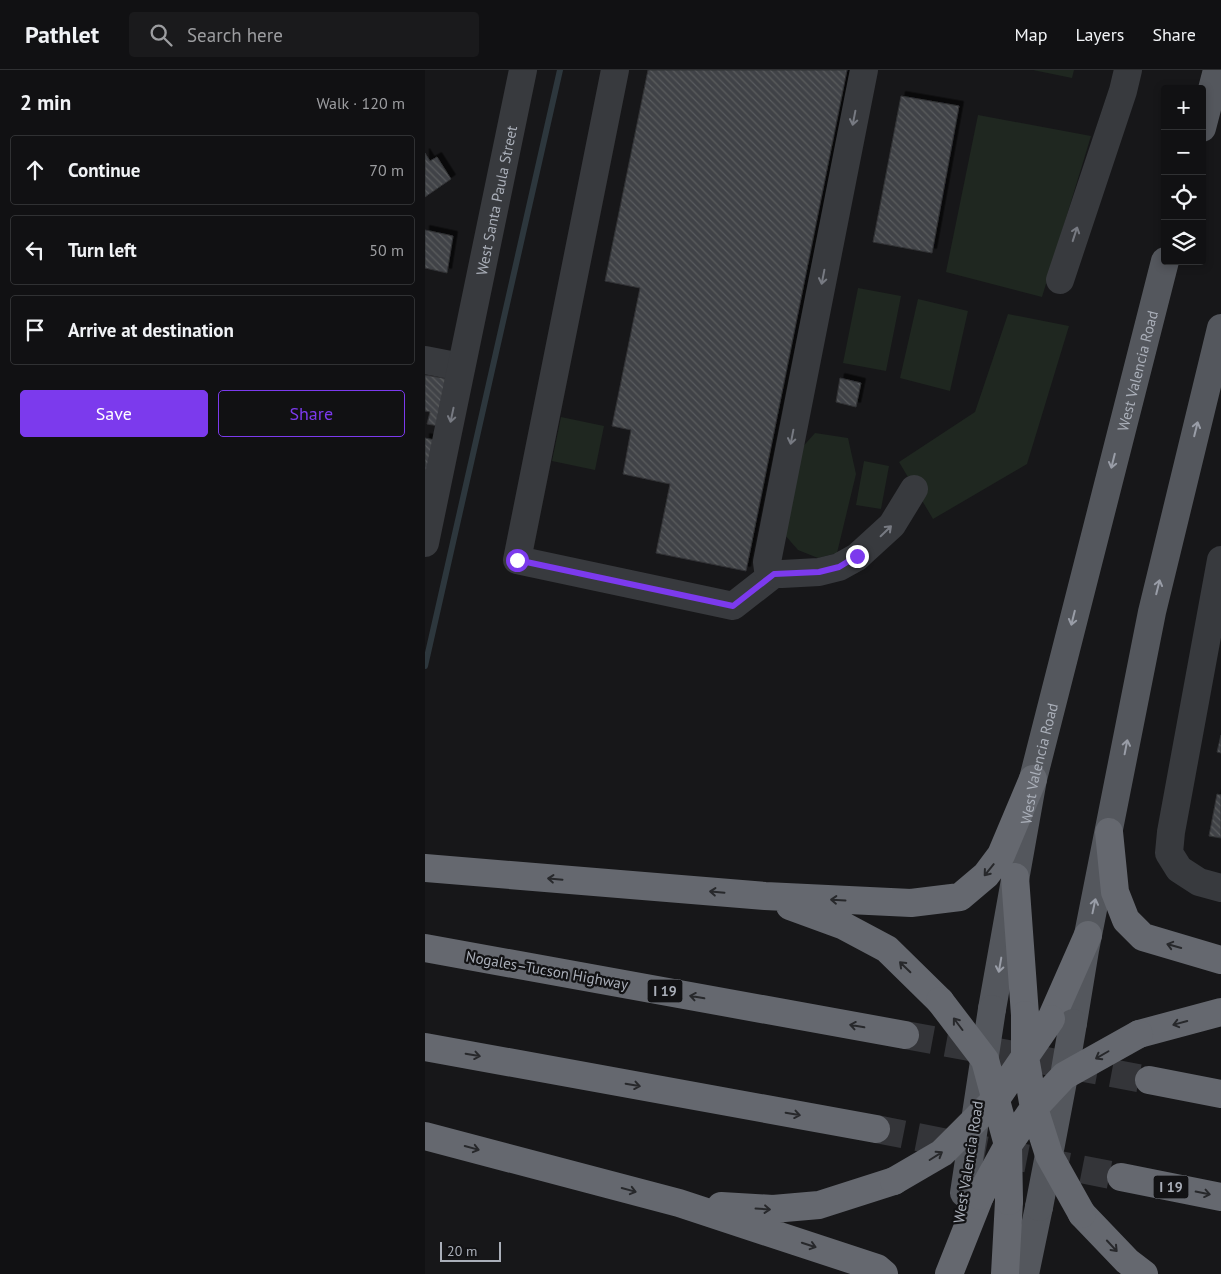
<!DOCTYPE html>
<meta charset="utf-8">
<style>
:root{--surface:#111113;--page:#1a1a1c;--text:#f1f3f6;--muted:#9c9da0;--line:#303133;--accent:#7c3aed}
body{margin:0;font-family:"PT Sans",sans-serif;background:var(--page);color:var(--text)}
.controls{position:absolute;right:15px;top:15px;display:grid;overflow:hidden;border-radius:5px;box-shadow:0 2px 8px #0003}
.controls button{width:45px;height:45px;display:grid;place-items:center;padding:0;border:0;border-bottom:1px solid var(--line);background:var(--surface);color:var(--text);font:25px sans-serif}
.scale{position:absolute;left:15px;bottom:12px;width:61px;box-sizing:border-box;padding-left:5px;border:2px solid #aaafb9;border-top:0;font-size:14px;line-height:18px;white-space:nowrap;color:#aaafb9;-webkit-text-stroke:4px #121214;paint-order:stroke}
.stop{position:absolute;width:15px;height:15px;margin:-11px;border:4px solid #7c3aed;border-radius:50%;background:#fff}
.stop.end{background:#7c3aed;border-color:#fff;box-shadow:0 1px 5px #0008}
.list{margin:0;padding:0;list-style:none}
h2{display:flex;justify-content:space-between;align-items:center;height:65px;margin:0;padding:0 20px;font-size:21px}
h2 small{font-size:16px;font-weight:400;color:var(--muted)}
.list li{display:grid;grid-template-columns:32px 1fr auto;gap:15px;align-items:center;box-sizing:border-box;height:70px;margin:0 10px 10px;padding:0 10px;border:1px solid var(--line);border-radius:5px}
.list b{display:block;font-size:19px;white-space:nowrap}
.list em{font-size:16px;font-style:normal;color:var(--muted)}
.actions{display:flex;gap:10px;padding:15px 20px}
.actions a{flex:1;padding:11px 0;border:1px solid var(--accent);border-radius:5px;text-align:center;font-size:18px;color:var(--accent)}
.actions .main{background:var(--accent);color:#fff}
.icon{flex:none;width:28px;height:28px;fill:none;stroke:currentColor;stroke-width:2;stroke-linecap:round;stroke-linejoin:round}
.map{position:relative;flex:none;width:796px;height:1204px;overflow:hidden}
header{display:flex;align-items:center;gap:30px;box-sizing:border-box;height:70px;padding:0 25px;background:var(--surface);border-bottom:1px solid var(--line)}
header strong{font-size:24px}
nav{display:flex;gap:28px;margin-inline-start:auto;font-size:18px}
.search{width:350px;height:45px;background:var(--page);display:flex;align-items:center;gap:12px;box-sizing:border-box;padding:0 18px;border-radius:5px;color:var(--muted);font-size:19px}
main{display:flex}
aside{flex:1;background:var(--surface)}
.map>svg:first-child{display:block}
.park{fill:#1f2720}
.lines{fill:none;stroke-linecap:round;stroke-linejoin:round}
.stream{stroke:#2d373d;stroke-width:6}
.building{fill:url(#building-back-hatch);stroke:#313235;filter:url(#shadow)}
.highway-tunnel{stroke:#343539;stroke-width:28;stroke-dasharray:28 14;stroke-linecap:butt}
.minor{stroke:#383a3e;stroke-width:28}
.major{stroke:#54575d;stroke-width:28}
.highway{stroke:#65686f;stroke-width:28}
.major-bridge{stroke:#54575d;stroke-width:28}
.highway-bridge{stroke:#65686f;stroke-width:28}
.oneway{stroke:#777a82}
.oneway2{stroke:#999da7}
.oneway3{stroke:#27282b}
.route{stroke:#7c3aed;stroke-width:6}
.labels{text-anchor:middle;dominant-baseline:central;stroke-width:4.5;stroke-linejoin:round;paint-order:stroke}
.shield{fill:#121214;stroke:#7c8088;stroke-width:1}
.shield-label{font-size:14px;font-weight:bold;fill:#aaafb9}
.street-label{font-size:15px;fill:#aaafb9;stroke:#121214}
</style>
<header>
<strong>Pathlet</strong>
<div class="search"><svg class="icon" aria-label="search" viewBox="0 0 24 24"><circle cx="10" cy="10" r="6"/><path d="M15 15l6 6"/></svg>Search here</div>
<nav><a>Map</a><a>Layers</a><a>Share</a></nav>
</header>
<main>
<aside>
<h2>2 min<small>Walk · 120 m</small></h2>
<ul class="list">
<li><svg class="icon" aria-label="ahead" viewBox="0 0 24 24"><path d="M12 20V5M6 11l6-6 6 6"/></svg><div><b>Continue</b></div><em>70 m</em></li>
<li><svg class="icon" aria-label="left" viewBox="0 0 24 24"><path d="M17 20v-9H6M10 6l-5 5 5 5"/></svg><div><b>Turn left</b></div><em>50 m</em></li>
<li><svg class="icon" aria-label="arrive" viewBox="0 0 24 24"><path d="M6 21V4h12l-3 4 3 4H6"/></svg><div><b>Arrive at destination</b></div></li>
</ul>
<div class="actions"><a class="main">Save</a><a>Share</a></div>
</aside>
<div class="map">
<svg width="796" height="1204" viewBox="0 0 796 1204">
<defs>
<pattern id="building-back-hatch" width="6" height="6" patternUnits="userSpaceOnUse" patternTransform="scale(1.25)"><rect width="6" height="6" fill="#414346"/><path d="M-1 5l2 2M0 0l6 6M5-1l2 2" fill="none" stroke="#5a5c5f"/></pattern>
<filter id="shadow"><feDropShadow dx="4.5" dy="-4.5" stdDeviation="0" flood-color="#0009"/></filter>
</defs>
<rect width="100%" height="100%" fill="#171719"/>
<path class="park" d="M608,0H649L647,8Z
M553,45L666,66L617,227L521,202Z
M433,218L476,226L461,301L418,293Z
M493,229L543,241L525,321L475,308Z
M583,244L644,256L602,394L508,449L474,392L550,342Z
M136,347L179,356L170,400L127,391Z
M390,363L423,368L431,404L412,483L393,488L373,480L359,464L374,381Z
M439,391L464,396L456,439L431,435Z"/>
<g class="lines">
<path class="stream" d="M0,596L135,0"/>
</g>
<path class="building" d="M223,0H422L321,501L231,483L245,414L198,404L206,360L187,356L215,218L180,211Z
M476,26L534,36L507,183L448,172Z
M0,83L5,91L12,87L26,109L0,127Z
M0,160L28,166L22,203L0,198Z
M0,305L24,309L14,356L2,354L5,342L0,341Z
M415,308L436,313L431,337L411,332Z
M0,368L14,371L0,436Z
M796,665V683L792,682Z
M792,724L796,725V768L784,766Z"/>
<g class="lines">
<path class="highway-tunnel" d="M480,965L724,1010
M451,1059L696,1107"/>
<g class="minor">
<path d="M190,0L92,490L308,536L349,504"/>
<path d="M439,0L342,492L343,500L349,504H357L394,502L414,497L432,487L467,455L489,419"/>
<path d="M635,210L698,21L703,0"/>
<path d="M0,290L36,297"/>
<path id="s1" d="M0,473L98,0"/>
<path d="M796,490L746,762L744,783L754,799L774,812L796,818"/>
</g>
<g class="major">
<path d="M777,58L792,0"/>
<path id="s2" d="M567,939L608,709L740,191"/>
<path d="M648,953L660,880L727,542L796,258"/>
<path d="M624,1085L639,1006"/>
<path d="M600,1204L614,1137"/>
</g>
<path class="highway" d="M684,762L690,822L701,850L718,867L796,890
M0,798L340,826L486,833L535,827L561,805L576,785L608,709
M590,807L600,945
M365,836L417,855L462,879L515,931
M0,878L480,965
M626,949L663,865
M714,964L796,942
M0,977L451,1059
M724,1010L796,1024
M0,1066L254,1133L452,1198L459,1204
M696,1107L796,1127
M296,1136L348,1139L394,1135L469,1111
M657,1144L702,1191L719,1204
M524,1204L555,1126
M580,1204L584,1131"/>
<path class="major-bridge" d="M639,1006L648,953
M539,1123L567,939
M614,1137L624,1085"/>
<path class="highway-bridge" d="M515,931L560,990L583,1075L584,1131
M600,945V987L609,1038L624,1085L657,1144
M469,1111L517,1083L571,1029L626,949
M555,1126L583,1075L609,1038L639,1006L714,964"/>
</g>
<defs><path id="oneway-shaft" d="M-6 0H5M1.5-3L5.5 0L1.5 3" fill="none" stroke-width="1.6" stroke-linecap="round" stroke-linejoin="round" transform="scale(1.25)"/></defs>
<g class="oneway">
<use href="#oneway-shaft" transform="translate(429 48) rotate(101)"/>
<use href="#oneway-shaft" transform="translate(650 164) rotate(-72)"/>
<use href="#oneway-shaft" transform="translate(398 207) rotate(101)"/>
<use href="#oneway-shaft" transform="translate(27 345) rotate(102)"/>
<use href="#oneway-shaft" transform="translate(367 367) rotate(101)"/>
<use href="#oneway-shaft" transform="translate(461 461) rotate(-44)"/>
</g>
<g class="oneway2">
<use href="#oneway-shaft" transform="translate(771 359) rotate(-76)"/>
<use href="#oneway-shaft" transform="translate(688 391) rotate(104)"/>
<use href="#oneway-shaft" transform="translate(733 517) rotate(-76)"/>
<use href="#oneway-shaft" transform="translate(648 548) rotate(104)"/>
<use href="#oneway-shaft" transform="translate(701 677) rotate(-79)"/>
<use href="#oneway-shaft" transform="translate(669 836) rotate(-78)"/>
<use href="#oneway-shaft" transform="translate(575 895) rotate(100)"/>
</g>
<g class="oneway3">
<use href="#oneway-shaft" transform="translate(564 800) rotate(129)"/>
<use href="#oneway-shaft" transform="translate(130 809) rotate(-175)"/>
<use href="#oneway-shaft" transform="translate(292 822) rotate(-175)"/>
<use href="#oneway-shaft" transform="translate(413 830) rotate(-177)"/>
<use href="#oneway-shaft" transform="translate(749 876) rotate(-164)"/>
<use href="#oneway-shaft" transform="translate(480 897) rotate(-136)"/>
<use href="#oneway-shaft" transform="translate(272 927) rotate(-170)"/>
<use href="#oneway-shaft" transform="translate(755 953) rotate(165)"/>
<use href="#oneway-shaft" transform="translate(533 954) rotate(-127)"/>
<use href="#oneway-shaft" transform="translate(432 956) rotate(-170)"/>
<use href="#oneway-shaft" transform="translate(48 985) rotate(10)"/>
<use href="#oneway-shaft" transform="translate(677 985) rotate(150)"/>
<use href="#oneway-shaft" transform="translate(208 1015) rotate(10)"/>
<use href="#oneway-shaft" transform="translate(368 1044) rotate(10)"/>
<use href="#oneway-shaft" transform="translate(47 1078) rotate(15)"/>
<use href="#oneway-shaft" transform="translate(511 1086) rotate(-32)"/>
<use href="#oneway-shaft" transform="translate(204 1120) rotate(15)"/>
<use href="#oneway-shaft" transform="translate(778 1123) rotate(11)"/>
<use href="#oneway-shaft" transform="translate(338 1139) rotate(4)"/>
<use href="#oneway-shaft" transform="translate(384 1175) rotate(18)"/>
<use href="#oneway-shaft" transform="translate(687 1176) rotate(47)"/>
</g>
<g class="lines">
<path class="route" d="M92,490L308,536L349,504L394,502L414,497L432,486"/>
</g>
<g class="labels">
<g class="shield">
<rect x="222.5" y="909.5" width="35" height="23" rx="4"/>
<rect x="728.5" y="1105.5" width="35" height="23" rx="4"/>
</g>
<g class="shield-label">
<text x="240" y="921">I 19</text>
<text x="746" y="1117">I 19</text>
</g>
<g class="street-label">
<text stroke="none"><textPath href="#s1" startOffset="350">West Santa Paula Street</textPath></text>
<text stroke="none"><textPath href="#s2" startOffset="655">West Valencia Road</textPath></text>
<text stroke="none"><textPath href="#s2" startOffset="250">West Valencia Road</textPath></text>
<text transform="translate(122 900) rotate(10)">Nogales–Tucson Highway</text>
<text transform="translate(543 1092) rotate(-81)">West Valencia Road</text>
</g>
</g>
</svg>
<div class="controls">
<button>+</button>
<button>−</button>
<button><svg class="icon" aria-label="locate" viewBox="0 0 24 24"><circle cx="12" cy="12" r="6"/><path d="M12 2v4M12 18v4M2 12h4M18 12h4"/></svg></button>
<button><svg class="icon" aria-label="layers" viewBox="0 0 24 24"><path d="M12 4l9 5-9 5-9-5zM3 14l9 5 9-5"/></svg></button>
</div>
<div class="scale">20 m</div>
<div class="stop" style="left:92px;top:490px"></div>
<div class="stop end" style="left:432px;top:486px"></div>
</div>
</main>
